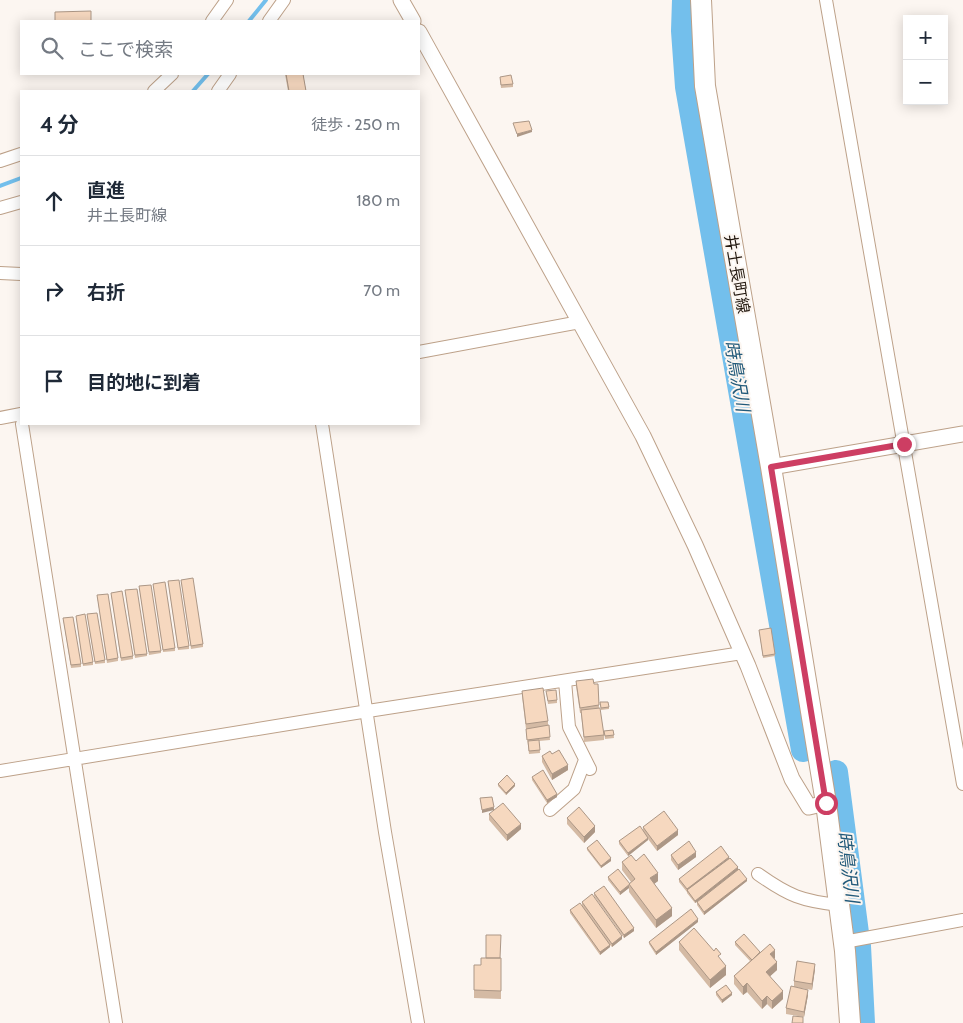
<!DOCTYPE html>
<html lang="ja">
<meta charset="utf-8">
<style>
:root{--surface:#fff;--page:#f2f2f3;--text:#1f2937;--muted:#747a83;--line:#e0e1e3}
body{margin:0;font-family:Cabin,"Noto Sans JP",sans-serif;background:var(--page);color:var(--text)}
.controls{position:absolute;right:15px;top:15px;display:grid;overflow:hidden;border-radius:0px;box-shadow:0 2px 12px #0003}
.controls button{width:45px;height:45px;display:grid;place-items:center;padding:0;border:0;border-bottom:1px solid var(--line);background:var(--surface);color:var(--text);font:25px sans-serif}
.stop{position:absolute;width:15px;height:15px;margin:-11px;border:4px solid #cd3e63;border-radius:50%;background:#fff}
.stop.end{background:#cd3e63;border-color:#fff;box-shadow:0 1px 5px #0008}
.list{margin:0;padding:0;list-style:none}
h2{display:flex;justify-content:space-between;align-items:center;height:65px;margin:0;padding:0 20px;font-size:21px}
h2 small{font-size:16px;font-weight:400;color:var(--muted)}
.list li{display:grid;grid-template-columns:32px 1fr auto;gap:15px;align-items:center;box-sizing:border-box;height:90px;padding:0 20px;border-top:1px solid var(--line)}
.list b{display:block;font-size:19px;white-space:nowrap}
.list p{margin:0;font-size:16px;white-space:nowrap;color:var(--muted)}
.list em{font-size:16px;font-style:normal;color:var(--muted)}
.icon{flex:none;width:28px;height:28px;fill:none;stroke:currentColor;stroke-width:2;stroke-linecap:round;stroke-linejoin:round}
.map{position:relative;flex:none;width:963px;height:1023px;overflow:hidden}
.search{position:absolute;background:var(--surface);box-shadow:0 2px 12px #0003;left:20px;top:20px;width:400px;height:55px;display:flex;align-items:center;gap:12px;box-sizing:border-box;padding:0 18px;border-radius:0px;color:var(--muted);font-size:19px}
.panel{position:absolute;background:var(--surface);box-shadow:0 2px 12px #0003;left:20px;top:90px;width:400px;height:335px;border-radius:0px}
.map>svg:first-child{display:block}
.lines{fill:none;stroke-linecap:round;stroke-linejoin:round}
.stream{stroke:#73bfec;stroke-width:4}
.river{stroke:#73bfec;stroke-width:24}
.minor-casing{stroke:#bda189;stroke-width:14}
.tertiary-casing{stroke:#bda189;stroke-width:17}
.primary-casing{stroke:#bda189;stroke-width:22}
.minor{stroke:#fff;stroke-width:12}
.tertiary{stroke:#fff;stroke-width:15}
.primary{stroke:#fff;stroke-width:20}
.wall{fill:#d4baa4}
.shaded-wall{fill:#ac9786}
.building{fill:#f6d8bf;stroke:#ac9786}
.route{stroke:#cd3e63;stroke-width:6}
.labels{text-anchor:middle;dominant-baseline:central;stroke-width:4;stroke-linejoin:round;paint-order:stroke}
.street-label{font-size:16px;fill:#231910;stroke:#fcf6f1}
.water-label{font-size:18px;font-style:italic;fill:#225a7a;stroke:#fcf6f1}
</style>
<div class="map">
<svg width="963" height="1023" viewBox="0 0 963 1023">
<rect width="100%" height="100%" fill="#fcf6f1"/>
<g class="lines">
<path class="stream" d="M249,21L266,0
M193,91L208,74
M0,186L21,178"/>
<path class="river" d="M684,0L683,31L687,87L803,750
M836,772L857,933
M859,946L863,1023"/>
<defs>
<path id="minor" d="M826,0L963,784
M212,21L227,0
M269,21L284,0
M154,91L172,74
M218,91L230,74
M0,161L21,154
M0,208L21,202
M0,273L21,274
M419,352L580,322
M0,418L21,414
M22,424L116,1023
M322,424L385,832L418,1023
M565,681L569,727L590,769
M0,771L368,711L742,653
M550,810L574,789L585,760
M758,874C789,896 802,901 839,905
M844,942L963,920"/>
<path id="tertiary" d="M401,0L413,21
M419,32L643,436L695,545L748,666L792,779L809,807L826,803
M771,467L963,434"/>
<path id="primary" d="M701,0L705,86L771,467L826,803L845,951L850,1023"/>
</defs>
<use href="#minor" class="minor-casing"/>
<use href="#tertiary" class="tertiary-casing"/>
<use href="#primary" class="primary-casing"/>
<use href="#minor" class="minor"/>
<use href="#tertiary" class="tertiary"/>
<use href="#primary" class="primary"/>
</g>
<path class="wall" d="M285,74H303L306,91H288Z
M500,79L513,84V87L501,88Z
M181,580L203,644V647L191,649Z
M168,581L189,646V649L178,650Z
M153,584L175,648V651L163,652Z
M139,586L161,651V653L149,655Z
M125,590L147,654V656L135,658Z
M111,593L133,656V659L121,661Z
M97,595L118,658V661L107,663Z
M87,614L105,660V663L95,664Z
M76,616L93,662V665L83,666Z
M63,618L81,664V667L71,668Z
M759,630L775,654V656L763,658Z
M576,681L594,684H598L599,708L604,735V740L584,742L581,713H580L576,686Z
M522,691L548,721V725L550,740L539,741L540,753L529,754L522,696Z
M546,691L557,700V703L548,704Z
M600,702L609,707V709L601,710Z
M613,730L614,738L605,739L604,731Z
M552,754L568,770L552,780L542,762V756Z
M532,777L557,797L547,803L532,780Z
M498,784L515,786L506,795L498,786Z
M489,814L521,829L507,841L489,820Z
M567,818L595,832L584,843L567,824Z
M643,827L678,835L657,851L648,839V840L628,856L619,844V841L643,831Z
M587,848L611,861L601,868L587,850Z
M671,855L696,857L678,870L671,860Z
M636,861L658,881L654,884L672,916L656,928L629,892V888L620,895L608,880V877L629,884L631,882L622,870V862Z
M738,870L747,881L704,915L697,905V902L695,903L687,893V892L679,882V879Z
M594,893L634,931L624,938L594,896Z
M582,902L622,939L612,947L610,945V947L600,955L570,913V910L582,905Z
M698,922L656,955L649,944V942Z
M679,942L721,960L726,975L710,988L679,950Z
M735,942L775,958L774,959L777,970L770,976L783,999L772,1009L767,1004L762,1009L747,992L743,995L734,984V976L750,961L735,945Z
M500,958H501V999L474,998V965H481Z
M815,969L812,990L794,987V981Z
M716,992L732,995L722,1003L716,995Z
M808,995L804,1017L786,1014V1008Z"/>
<path class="shaded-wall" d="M532,130V132L517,137V134Z
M568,765V770L552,780V774Z
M515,784V786L506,795V793Z
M557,794V797L547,803V800Z
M494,807V810L482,813V810Z
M521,824V829L507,841V835Z
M595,826V832L584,843V837Z
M678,830V835L657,851V846Z
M648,838V840L628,856V853Z
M696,852V857L678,870V865Z
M729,857V860L687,892V889Z
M611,858V861L601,868V866Z
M738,867V870L695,903V901Z
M658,873V881L650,887V878Z
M747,879V881L704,915V912Z
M629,885V888L620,895V892Z
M672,908V916L656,928V920Z
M698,919V922L656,955V952Z
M634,928V931L624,938V935Z
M622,936V939L612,947V944Z
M610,945V947L600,955V952Z
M775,950V958L770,963V954Z
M777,962V970L766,980V972Z
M815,964V969L812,990V984Z
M726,966V975L710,988V980Z
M747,983V992L743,995V987Z
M808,990V995L804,1017V1012Z
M783,991V999L772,1009V1001Z
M732,993V995L722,1003V1000Z
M767,996V1004L762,1009V1001Z"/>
<path class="building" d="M91,11V21H55V12Z
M286,74H303L306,91H289Z
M511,75L513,84L501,85L500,77Z
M529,121L532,130L517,134L513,123Z
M193,578L203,644L191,646L181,580Z
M179,580L189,646L178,648L168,581Z
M165,582L175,648L163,650L153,584Z
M151,585L161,651L149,652L139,586Z
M137,589L147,654L135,655L125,590Z
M122,591L133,656L121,658L111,593Z
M108,594L118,658L107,660L97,595Z
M97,613L105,660L95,662L87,614Z
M85,614L93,662L83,664L76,616Z
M73,617L81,664L71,665L63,618Z
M771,628L775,654L763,656L759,630Z
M593,679L594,684H598L599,705L580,708L576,681Z
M543,688L548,721L526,724L522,691Z
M556,690L557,700L548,701L546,691Z
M600,702H608L609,707L601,708Z
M600,708L604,735L584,737L581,710Z
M549,725L550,737L527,740L526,729Z
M613,730L614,735L605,736L604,731Z
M539,740L540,750L529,751L528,741Z
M559,750L568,765L552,774L542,756L550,751L552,754Z
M543,770L557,794L547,800L532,777Z
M507,775L515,784L506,793L498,784Z
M492,797L494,807L482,810L480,798Z
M503,803L521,824L507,835L489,814Z
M579,807L595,826L584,837L567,818Z
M664,811L678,830L657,846L643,827Z
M640,826L648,838L628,853L619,841Z
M597,840L611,858L601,866L587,848Z
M689,841L696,852L678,865L671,855Z
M721,846L729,857L687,889L679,879Z
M644,854L658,873L650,878L672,908L656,920L629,884L635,879L622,862L631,855L636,861Z
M730,858L738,867L695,901L687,890Z
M618,869L630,884L620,892L608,877Z
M739,869L747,879L704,912L697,902Z
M604,886L634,928L624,935L594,893Z
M592,894L622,936L612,944L582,902Z
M580,903L610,945L600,952L570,910Z
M691,909L698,919L656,952L649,942Z
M694,928L714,951L716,948L721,954L718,956L726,966L710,980L679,942Z
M744,934L760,952L752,960L735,942Z
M486,935H501L500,958H486Z
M770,944L775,950L770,954L777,962L766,972L783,991L772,1001L767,996L762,1001L747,983L743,987L734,976Z
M481,958H501V991L474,990V965H481Z
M797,961L815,964L812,984L794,981Z
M726,985L732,993L722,1000L716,992Z
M791,986L808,990L804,1012L786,1008Z
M793,1016L803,1017V1023H792Z"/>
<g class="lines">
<path class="route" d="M826,803L771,467L904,444"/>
</g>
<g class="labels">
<g class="street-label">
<text transform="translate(737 274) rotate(80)">井土長町線</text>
</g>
<g class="water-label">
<text transform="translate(737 376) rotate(80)">時鳥沢川</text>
<text transform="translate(848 867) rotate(83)">時鳥沢川</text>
</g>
</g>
</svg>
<div class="controls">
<button>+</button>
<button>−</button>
</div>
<div class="stop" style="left:826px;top:803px"></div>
<div class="stop end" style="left:904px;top:444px"></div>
<div class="search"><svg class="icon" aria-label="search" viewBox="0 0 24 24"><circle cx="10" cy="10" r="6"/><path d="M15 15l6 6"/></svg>ここで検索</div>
<section class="panel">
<h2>4 分<small>徒歩 · 250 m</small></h2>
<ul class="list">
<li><svg class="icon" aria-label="ahead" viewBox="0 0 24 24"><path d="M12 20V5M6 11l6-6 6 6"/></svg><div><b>直進</b><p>井土長町線</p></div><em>180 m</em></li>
<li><svg class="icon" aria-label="right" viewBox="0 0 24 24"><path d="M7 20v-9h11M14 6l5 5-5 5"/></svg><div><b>右折</b></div><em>70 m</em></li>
<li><svg class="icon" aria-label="arrive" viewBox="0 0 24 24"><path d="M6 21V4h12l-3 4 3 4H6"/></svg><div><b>目的地に到着</b></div></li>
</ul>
</section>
</div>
